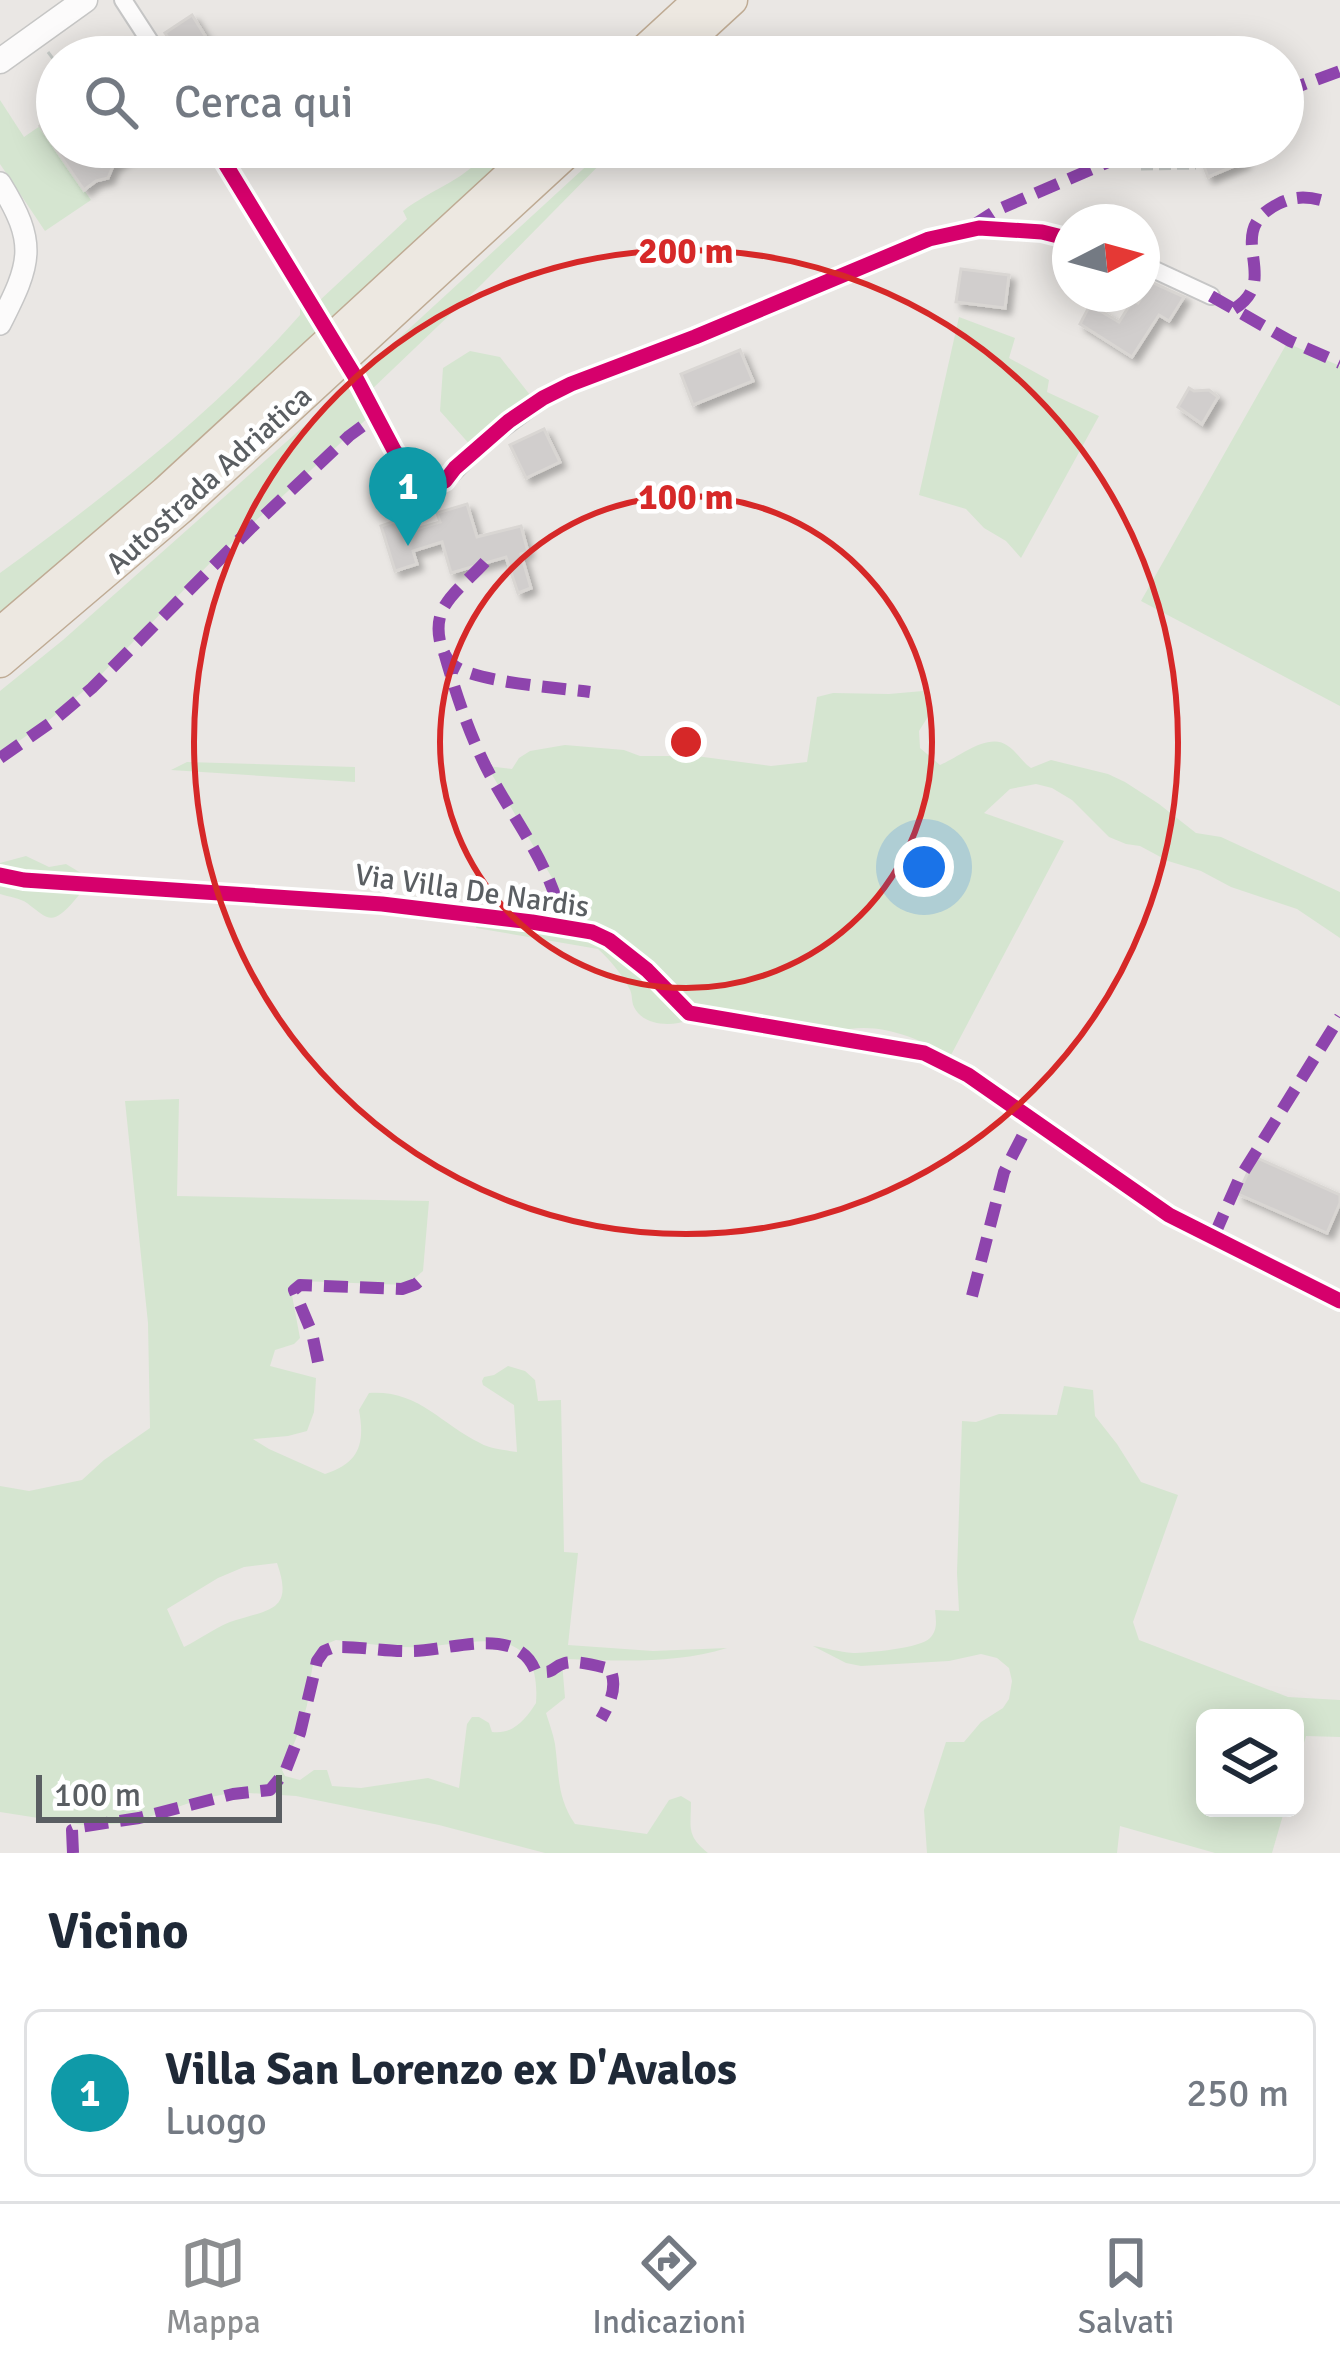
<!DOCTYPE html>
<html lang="it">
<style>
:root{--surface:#fff;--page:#f2f2f3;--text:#1f2937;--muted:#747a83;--line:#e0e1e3;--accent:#8c8e90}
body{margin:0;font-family:Signika,sans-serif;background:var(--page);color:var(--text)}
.controls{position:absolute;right:36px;bottom:36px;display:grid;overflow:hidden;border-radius:18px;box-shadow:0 6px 30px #0003}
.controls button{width:108px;height:108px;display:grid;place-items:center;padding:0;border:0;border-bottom:3px solid var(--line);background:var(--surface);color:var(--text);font:60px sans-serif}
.compass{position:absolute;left:1052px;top:204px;width:108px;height:108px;border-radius:50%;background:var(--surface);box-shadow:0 6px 30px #0003;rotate:84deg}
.scale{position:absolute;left:36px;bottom:30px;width:246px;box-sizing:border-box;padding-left:12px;border:6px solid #5a5e62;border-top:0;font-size:33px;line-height:42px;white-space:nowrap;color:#5a5e62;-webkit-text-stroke:9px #fff;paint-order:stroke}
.you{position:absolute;left:924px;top:867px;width:42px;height:42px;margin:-30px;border:9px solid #fff;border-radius:50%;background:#1a73e8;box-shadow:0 0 0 18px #1a73e833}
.badge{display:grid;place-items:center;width:78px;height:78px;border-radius:50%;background:var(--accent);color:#fff;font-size:39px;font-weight:700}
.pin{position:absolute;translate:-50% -99px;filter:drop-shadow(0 3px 6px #0008)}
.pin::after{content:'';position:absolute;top:63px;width:42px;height:36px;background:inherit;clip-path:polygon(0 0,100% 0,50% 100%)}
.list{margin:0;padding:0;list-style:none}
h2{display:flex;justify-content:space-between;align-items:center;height:156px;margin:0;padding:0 48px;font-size:51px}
h2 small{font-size:39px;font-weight:400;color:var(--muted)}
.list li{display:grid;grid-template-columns:78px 1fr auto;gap:36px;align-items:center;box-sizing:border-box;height:168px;margin:0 24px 24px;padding:0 24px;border:3px solid var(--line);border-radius:18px}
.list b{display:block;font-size:45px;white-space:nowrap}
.list p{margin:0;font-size:39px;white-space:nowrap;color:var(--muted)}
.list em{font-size:39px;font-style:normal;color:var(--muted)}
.icon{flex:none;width:66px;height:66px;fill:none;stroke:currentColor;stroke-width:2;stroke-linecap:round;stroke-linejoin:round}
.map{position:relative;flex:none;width:1340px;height:1853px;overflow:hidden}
.search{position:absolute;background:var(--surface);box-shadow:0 6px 30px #0003;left:36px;right:36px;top:36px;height:132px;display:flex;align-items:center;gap:30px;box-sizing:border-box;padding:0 42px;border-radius:66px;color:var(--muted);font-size:45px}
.sheet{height:348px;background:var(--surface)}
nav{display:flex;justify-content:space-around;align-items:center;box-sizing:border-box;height:168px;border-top:3px solid var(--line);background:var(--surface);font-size:33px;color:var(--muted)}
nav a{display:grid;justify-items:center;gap:6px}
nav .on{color:var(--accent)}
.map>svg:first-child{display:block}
.green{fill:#d5e5d0;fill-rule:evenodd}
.building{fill:#d1cecd;stroke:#d9d6d3;stroke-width:3;filter:url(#shadow)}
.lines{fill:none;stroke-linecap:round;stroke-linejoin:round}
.minor-casing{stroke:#c6c6c6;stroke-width:20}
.tertiary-casing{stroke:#c6c6c6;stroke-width:24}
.secondary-casing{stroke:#c6c6c5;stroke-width:27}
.motorway-casing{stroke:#bfab94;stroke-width:33}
.path{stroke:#c6cac7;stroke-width:3;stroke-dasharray:12 6;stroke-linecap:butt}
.minor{stroke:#fcfbfb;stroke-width:16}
.tertiary{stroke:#fcfbfb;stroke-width:21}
.secondary{stroke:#fcfbfb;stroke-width:24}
.motorway{stroke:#ede8e1;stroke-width:30}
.quiet{stroke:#8e44ad;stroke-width:12;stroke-dasharray:24 12;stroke-linecap:butt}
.cycleway-casing{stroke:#fff;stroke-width:22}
.cycleway{stroke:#d6006c;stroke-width:15}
.ring{fill:none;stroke:#d62828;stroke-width:6}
.labels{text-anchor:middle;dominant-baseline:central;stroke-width:9;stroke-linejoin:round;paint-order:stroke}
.street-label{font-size:30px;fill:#5a5e62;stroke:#fff}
.centre{fill:#d62828;stroke:#fff;stroke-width:6}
.ring-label{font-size:36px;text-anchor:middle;font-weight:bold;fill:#d62828;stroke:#fff;stroke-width:9;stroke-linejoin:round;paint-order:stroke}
</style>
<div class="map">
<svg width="1340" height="1853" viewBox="0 0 1340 1853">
<defs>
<filter id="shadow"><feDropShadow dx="5.5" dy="5.5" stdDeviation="3" flood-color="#0004"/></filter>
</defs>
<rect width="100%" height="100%" fill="#eae7e4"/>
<path class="green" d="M0,100L24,137L40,126L91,200L45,231L0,164Z
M489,147H523L333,324L319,301L407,219L403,211C432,188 469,180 489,147Z
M607,147H617L482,284L370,391L362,372Z
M300,297L322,332L212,432L0,614V573C107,495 212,415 300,315Z
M959,317L1015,338L1009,358L1049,380L1047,392L1099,416L1021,558L1006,541L984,528L966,509L919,495Z
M1287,343L1340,366V706L1141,601Z
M470,351L500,357L534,400L472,447L440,411L443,368Z
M356,380L372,414L214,559L92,684L48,721L0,754V691L63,640Z
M923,691L929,715L919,731L920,748L940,765C959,757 989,731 1008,746C1017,752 1022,762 1031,768L1051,760L1108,774L1125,782L1159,804L1196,833L1221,837L1340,892V938L1297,909L1231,887L1201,871L1168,861L1140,846L1126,844L1109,837L1072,800L1052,788L1036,784L1010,789L984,813L1064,841L951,1055C913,1037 877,1020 835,1032L696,1006L679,994L649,963L564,924L555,883L487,766L512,769L519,758L530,751L565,745L624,750L640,756H696L771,766L807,762L817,697L833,693L889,694Z
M187,762L355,767V782L171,770Z
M26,856L49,867L66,864L86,876C85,888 82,892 74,901C52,926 49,920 27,903C20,898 9,897 0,894V863Z
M477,922C513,926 576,927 606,944C638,962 663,994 688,1020C672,1027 643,1026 634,1007C631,1001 633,994 629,988C622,974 610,960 598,949L476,928Z
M179,1099L177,1196L429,1201L423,1271L407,1285L300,1281L291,1290L300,1338L294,1344L275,1350L270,1366L316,1378L314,1412L307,1431L288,1436L253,1439L269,1449L325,1474C360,1463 365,1443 359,1410L369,1393C419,1390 439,1423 480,1443C490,1449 505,1450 517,1452L514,1405L483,1385L482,1381L484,1377L494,1375L508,1366L525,1371L535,1380L538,1401L561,1400L564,1552L578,1553L568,1645L653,1651L727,1648C675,1664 620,1661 566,1659L562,1662L565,1698L546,1713C549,1723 553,1733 555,1744C559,1774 557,1798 575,1824L647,1834L669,1800L681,1796L691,1802C691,1828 686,1835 708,1853H545L439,1825L296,1796L234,1792L198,1800L131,1823L83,1825L0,1812V1486L29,1491L82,1480L104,1460L150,1428L148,1323L125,1101ZM277,1563C293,1609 273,1609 236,1620C218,1625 201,1639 184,1647L167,1609L218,1578L244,1567ZM336,1640C363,1643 392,1648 420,1647C471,1645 542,1618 536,1703C526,1719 513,1735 492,1732L489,1723L479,1717H472L467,1724L459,1788L428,1778L361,1788L332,1786L327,1770H314L300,1780L285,1776L282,1770C292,1749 301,1729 307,1705C311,1685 310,1665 319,1647Z
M1064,1386L1093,1390L1095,1416L1117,1444L1141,1482L1178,1495L1133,1622L1139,1640L1288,1697L1340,1700V1737L1306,1736L1295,1774V1718H1205V1808H1285L1272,1853H1215L1120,1826L1117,1853H927L924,1810L946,1742H964L981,1722L1003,1708L1009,1699L1012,1681L1009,1668L997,1658L981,1654L949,1661L861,1666L846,1663L813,1646C826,1648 839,1652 853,1653C867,1653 922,1648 930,1638C938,1630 936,1620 935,1610L959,1611L957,1573L962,1421L976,1422L999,1414L1057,1415Z"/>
<path class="building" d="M192,15L209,42L186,57H181L165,33Z
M57,114V147H139L113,166L108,178L96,181L84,190L40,126Z
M1207,147H1238L1244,162L1208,177L1198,151Z
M961,269L1009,275L1005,308L956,302Z
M1151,282L1184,297L1169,321L1159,315L1132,357L1080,324L1090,305L1119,322L1133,300L1138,303Z
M740,350L753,381L693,405L681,374Z
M1189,388L1194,391L1209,390L1218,397L1202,424L1178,407Z
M544,429L560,462L526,478L510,445Z
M467,504L477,537L521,526L528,552L521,554L531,588L518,593L506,557L451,573L442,542L413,551L417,564L395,571L381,526L402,519L406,532L440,522L437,513Z
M1255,1157L1340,1195V1203L1327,1233L1238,1194Z"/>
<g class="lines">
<defs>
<path id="minor" d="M123,0L160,57
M215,147L326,328
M1142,264L1211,296
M356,378L394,450L411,475L422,486L432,487L445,481L479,446L543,398L571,384L695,337L929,239L979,228L1042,232L1070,239
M0,875L24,880L382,904L532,922L592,932L609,940L647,970L689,1013L924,1053L968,1075L1169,1215L1340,1301"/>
<path id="tertiary" d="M0,183C38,244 31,263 0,324"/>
<path id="secondary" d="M0,61L85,0"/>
<path id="motorway" d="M637,57L699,0
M670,57L732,0
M0,633L165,492L540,147
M0,662L180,509L573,147"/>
</defs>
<use href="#minor" class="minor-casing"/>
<use href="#tertiary" class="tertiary-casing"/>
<use href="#secondary" class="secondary-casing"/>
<use href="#motorway" class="motorway-casing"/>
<path class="path" d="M48,52L57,64
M1141,169L1196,168"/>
<use href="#minor" class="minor"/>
<use href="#tertiary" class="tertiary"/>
<use href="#secondary" class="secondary"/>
<use href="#motorway" class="motorway"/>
<path class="quiet" d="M1283,92L1340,71
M972,226L997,210L1143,147
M1211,296L1290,341L1340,363
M1234,309C1284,278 1220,233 1278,204C1294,196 1307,196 1324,201
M485,562C471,578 451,592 442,611C435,627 439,652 452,664C471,682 561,688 590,692
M444,652C455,691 468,731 486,767C513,820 553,866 563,927
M0,758L53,721L92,688L252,527L349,436L376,416
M1214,1236L1239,1179L1340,1017
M972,1296L1004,1172L1031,1119
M318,1362L312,1333L294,1290L300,1285L402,1289L416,1284L425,1276
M73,1853L72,1830L79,1827L139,1818L233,1794L270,1790L285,1772L300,1733L317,1661L324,1651L334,1647C360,1646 386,1652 412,1651C449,1651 516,1624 535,1670C555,1676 550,1667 565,1663C577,1660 598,1666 610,1669C618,1687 610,1703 601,1719"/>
<defs>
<path id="cycleway" d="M215,147L356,378L394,450L411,475L422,486L432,487L445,481L455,468L509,421L543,398L571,384L695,337L929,239L979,228L1042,232L1070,239
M0,875L24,880L382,904L532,922L592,932L609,940L647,970L689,1013L924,1053L968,1075L1169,1215L1340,1301"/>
</defs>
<use href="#cycleway" class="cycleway-casing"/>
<use href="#cycleway" class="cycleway"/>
</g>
<g class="ring">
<circle cx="686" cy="742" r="246"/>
<circle cx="686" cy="742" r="492"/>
</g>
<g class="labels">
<g class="street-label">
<text transform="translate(209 480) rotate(-42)">Autostrada Adriatica</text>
<text transform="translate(472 891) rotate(8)">Via Villa De Nardis</text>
</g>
</g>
<circle cx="686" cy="742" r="18" class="centre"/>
<g class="ring-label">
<text x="686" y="263">200 m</text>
<text x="686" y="509">100 m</text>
</g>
</svg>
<div class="controls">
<button><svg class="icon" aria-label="layers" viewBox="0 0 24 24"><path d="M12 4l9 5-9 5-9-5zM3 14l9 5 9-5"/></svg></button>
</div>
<svg class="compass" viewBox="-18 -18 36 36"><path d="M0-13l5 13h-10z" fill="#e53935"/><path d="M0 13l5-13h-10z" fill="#747a83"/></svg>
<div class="scale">100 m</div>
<div class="you"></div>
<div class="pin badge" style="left:408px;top:546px;background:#0f9aa8">1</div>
<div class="search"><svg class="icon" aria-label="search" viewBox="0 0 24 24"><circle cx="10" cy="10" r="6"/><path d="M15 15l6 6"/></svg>Cerca qui</div>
</div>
<section class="sheet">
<h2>Vicino<small></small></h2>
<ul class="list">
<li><span class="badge" style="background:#0f9aa8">1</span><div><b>Villa San Lorenzo ex D'Avalos</b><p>Luogo</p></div><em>250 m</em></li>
</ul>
</section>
<nav>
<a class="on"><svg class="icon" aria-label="map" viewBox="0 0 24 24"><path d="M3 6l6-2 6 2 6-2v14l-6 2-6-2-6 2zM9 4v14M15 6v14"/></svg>Mappa</a>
<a><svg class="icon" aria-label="directions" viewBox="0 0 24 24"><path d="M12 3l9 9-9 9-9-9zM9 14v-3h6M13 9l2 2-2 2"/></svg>Indicazioni</a>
<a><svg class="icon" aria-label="saved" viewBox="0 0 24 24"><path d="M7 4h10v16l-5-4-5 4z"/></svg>Salvati</a>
</nav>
